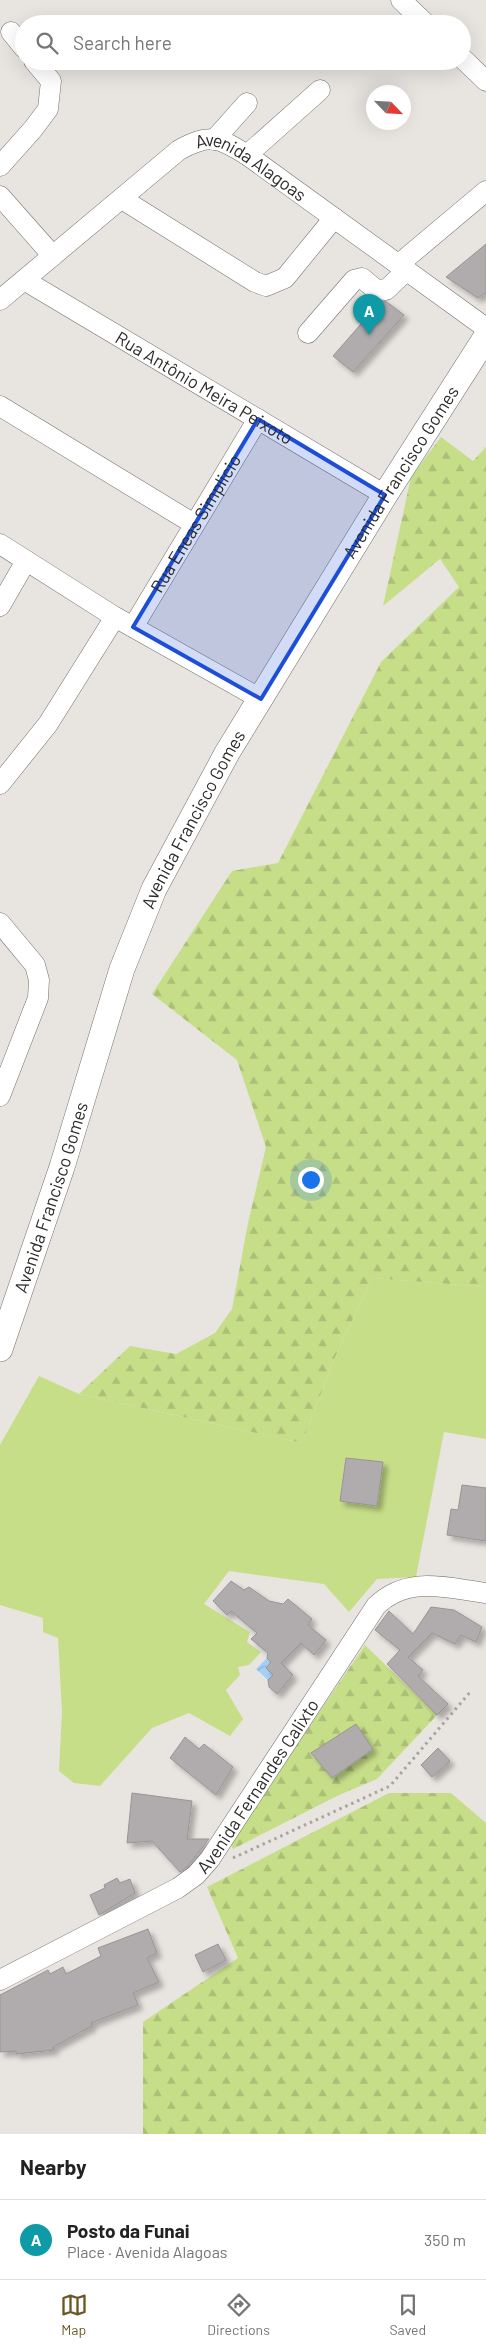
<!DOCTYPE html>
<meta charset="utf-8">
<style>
:root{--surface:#fff;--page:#f6f6f6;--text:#222;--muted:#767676;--line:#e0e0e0;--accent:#695725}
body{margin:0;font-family:Barlow,sans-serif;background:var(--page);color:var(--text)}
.compass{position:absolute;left:366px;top:85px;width:45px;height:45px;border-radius:50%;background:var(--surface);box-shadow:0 5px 20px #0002;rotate:115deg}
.you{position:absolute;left:310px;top:1179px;width:18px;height:18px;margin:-12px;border:4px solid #fff;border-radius:50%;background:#1a73e8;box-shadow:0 0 0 8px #1a73e833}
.badge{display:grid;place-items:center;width:32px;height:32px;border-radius:50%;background:var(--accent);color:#fff;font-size:16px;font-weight:700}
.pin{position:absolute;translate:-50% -41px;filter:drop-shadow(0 1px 2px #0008)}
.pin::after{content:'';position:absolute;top:26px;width:18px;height:15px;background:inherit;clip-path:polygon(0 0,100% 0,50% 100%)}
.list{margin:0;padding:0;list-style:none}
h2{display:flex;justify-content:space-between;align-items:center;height:65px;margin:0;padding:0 20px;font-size:21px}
h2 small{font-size:16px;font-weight:400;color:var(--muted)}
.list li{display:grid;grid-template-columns:32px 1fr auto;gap:15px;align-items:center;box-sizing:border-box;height:80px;padding:0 20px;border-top:1px solid var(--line)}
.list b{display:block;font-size:19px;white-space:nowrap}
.list p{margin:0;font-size:16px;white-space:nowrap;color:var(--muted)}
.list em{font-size:16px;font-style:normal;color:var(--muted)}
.icon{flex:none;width:28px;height:28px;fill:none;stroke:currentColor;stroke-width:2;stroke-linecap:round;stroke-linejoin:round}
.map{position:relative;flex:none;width:486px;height:2134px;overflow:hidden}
.search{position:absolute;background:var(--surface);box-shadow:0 5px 20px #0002;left:15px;right:15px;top:15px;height:55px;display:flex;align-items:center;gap:12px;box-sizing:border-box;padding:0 18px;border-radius:28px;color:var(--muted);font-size:19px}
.sheet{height:145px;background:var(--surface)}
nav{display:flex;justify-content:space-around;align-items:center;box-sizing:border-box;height:70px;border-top:1px solid var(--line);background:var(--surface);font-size:14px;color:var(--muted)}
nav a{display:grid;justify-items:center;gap:2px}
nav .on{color:var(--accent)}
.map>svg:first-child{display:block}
.grass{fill:#c7de89}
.forest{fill:url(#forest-firs)}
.water{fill:url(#water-waves)}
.building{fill:#b0abac;stroke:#999495;filter:url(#shadow)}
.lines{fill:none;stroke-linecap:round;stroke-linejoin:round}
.minor-casing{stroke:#74706d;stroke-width:21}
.major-casing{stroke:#74706d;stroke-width:26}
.path{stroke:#a6a3a0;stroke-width:3;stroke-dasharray:2.5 4;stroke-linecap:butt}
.minor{stroke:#fff;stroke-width:20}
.major{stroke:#fff;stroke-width:25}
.marked{fill:#1d4ed8;fill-opacity:0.2;stroke:#1d4ed8;stroke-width:4;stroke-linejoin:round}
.labels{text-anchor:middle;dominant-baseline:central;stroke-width:5;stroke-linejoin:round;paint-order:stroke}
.street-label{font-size:18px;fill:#2c2b2a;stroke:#f5f1ee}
</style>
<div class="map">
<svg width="486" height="2134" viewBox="0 0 486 2134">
<defs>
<pattern id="forest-firs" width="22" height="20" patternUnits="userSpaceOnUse" patternTransform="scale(1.25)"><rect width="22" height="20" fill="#c7de89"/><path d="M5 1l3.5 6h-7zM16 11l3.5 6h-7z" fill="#abbf76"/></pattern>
<pattern id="water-waves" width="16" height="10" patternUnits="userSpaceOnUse" patternTransform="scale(1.25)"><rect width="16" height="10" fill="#a4cff8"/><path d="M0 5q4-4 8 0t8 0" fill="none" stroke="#8db2d5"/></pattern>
<filter id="shadow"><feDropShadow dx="4.5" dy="4.5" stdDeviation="2.5" flood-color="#0004"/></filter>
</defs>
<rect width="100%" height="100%" fill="#e8e4e0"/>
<path class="grass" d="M372,1278L486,1287V1439L444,1432L416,1577L377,1579L349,1612L324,1584L229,1571L204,1604L250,1632L247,1642L261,1652L249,1665L238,1667L240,1675L226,1690L243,1719L230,1736L189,1713L152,1728L100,1786L74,1783L59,1771L62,1712L58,1638L43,1632V1618L0,1605V1445L39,1376L79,1394L302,1443L335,1357Z"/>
<path class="forest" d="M441,437L473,461L486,447V1287L372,1278L335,1357L302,1443L79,1394L130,1346L176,1354L215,1333L232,1309L248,1223L266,1147L237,1060L152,994L232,871L278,863L381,662L459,587L440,559L383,606L411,477Z
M365,1645L437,1715L377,1779L339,1795L233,1849L230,1843Z
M389,1793H451L486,1823V2134H143V2022L238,1958L207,1887Z"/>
<path class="water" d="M267,1658L271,1662L266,1668L273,1675L268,1680L256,1669Z"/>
<path class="building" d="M486,244V292L478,298L446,277Z
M381,301L387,302L404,315L353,372L333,356Z
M346,1458L383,1462L377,1506L340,1501Z
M462,1485L486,1488V1541L447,1535L451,1509L458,1510Z
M231,1581L244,1590L249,1587L269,1601L283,1604L288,1599L312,1619L308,1625L326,1640L314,1655L301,1643L281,1663L293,1675L277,1694L269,1687L268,1680L273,1675L266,1668L271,1662L267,1658L268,1653L251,1639L257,1633L231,1611L227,1615L213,1601Z
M431,1607L454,1610L482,1627L476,1642L461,1635L455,1644L432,1633L408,1657L423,1670L418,1676L448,1704L437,1715L387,1664L400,1650L375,1630L389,1611L413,1634Z
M356,1724L373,1749L332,1778L311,1753Z
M185,1737L199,1749L204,1744L233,1767L216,1795L170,1758Z
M438,1748L450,1761L432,1777L421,1765Z
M132,1793L192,1801L187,1839H209L187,1867L180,1872L152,1841L127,1843Z
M117,1878L120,1883L130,1879L135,1893L99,1915L90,1895L105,1888L104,1885Z
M148,1929L157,1953L147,1958L159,1982L133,1993L138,2005L91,2023L92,2026L53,2047L54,2050L16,2054V2051L0,2052V1995L48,1970L50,1974L63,1967L66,1974L101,1956L98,1948Z
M218,1944L226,1960L203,1972L195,1955Z"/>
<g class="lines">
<defs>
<g id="minor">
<path d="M401,0L426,24"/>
<path d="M11,32L24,48"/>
<path d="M462,58L486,81"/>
<path d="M214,140L247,103"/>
<path d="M247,155L320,90"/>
<path d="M0,166L33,129L48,109L51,81L34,61"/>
<path d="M0,196L53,256"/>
<path d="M122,199L255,282L266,286L285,278L334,218"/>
<path d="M399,264L486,191"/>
<path id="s1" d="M24,280L385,495"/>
<path id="s2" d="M0,300L179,150C210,133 218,137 247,155L486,328"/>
<path d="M308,333L354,280L362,278L375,289L386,290L407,270"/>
<path d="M0,406L194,524"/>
<path d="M0,544L115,617L261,699"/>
<path d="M0,606L26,561"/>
<path id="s3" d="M133,627L258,419"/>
<path d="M0,784L48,724L115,617"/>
<path d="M0,923L35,965L39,980L38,998L0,1096"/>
<path id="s4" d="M0,1980L178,1888L196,1875L210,1859L376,1606C408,1575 446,1588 486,1593"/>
</g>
<g id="major">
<path id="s5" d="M0,1349L62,1167L122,969L154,889L227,753L385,495L486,337"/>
</g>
</defs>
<use href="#minor" class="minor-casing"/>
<use href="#major" class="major-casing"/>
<path class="path" d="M233,1858L390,1786L471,1691"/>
<use href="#minor" class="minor"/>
<use href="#major" class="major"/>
</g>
<path class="marked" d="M258,419L385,495L261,699L133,627Z"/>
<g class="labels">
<g class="street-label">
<text stroke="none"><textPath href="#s2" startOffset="315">Avenida Alagoas</textPath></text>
<text stroke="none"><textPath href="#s1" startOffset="210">Rua Antônio Meira Peixoto</textPath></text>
<text stroke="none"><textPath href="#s5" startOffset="970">Avenida Francisco Gomes</textPath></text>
<text stroke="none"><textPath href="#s3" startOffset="121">Rua Eneas Simplicio</textPath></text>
<text stroke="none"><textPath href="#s5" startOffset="565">Avenida Francisco Gomes</textPath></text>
<text stroke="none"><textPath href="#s5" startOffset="160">Avenida Francisco Gomes</textPath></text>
<text stroke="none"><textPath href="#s4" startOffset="331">Avenida Fernandes Calixto</textPath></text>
</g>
</g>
</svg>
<svg class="compass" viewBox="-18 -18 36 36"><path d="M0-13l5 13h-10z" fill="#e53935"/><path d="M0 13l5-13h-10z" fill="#767676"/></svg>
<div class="you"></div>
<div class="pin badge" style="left:369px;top:335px;background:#0f9aa8">A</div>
<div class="search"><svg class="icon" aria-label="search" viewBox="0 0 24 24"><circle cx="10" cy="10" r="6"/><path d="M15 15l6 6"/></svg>Search here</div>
</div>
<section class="sheet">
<h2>Nearby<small></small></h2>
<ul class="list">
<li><span class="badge" style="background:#0f9aa8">A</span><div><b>Posto da Funai</b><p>Place · Avenida Alagoas</p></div><em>350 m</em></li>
</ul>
</section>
<nav>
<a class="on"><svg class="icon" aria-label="map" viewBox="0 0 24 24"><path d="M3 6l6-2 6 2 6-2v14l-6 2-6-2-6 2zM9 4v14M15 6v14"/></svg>Map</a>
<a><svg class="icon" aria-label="directions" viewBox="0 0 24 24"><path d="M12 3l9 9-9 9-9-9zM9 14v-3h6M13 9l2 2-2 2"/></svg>Directions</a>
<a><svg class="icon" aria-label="saved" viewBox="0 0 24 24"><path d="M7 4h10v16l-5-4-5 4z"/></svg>Saved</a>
</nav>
